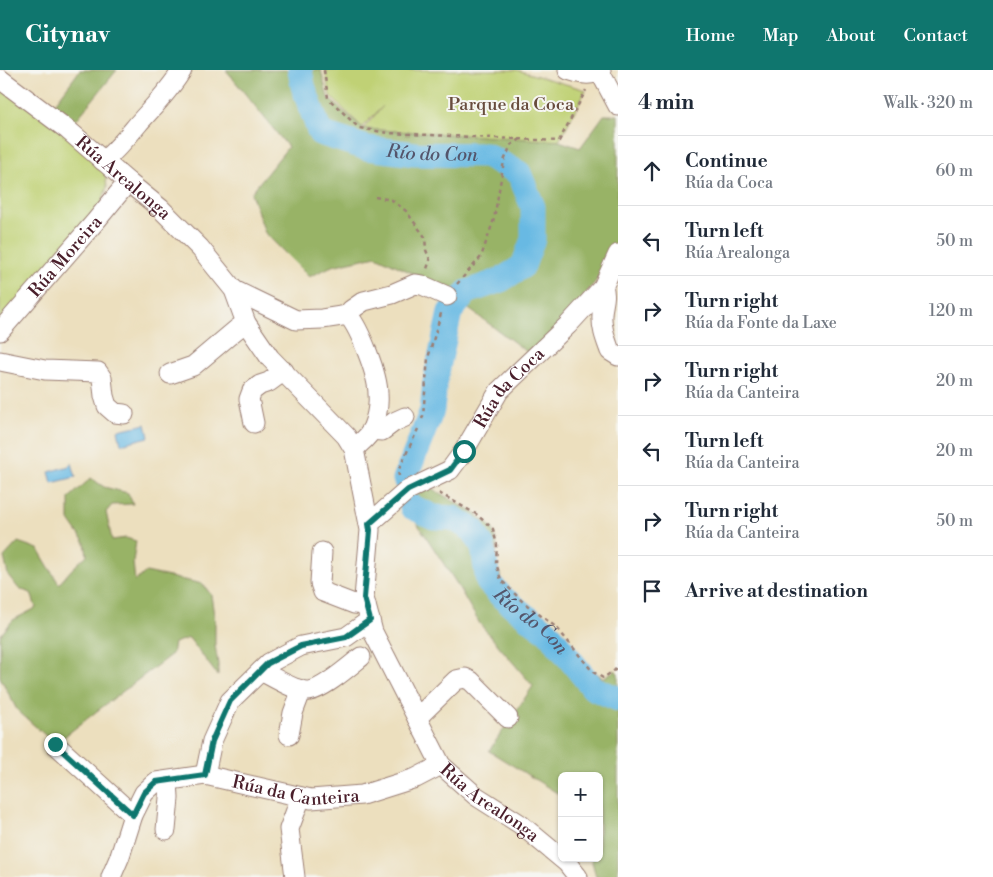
<!DOCTYPE html>
<meta charset="utf-8">
<style>
:root{--surface:#fff;--page:#f6f6f7;--text:#1f2937;--muted:#747a83;--line:#e0e1e3;--accent:#0f766e}
body{margin:0;font-family:"Libre Bodoni",serif;background:var(--page);color:var(--text)}
.controls{position:absolute;right:15px;bottom:15px;display:grid;overflow:hidden;border-radius:8px;box-shadow:0 1px 4px #0004}
.controls button{width:45px;height:45px;display:grid;place-items:center;padding:0;border:0;border-bottom:1px solid var(--line);background:var(--surface);color:var(--text);font:25px sans-serif}
.stop{position:absolute;width:15px;height:15px;margin:-11px;border:4px solid #0f766e;border-radius:50%;background:#fff}
.stop.end{background:#0f766e;border-color:#fff;box-shadow:0 1px 5px #0008}
.list{margin:0;padding:0;list-style:none}
h2{display:flex;justify-content:space-between;align-items:center;height:65px;margin:0;padding:0 20px;font-size:21px}
h2 small{font-size:16px;font-weight:400;color:var(--muted)}
.list li{display:grid;grid-template-columns:32px 1fr auto;gap:15px;align-items:center;box-sizing:border-box;height:70px;padding:0 20px;border-top:1px solid var(--line)}
.list b{display:block;font-size:19px;white-space:nowrap}
.list p{margin:0;font-size:16px;white-space:nowrap;color:var(--muted)}
.list em{font-size:16px;font-style:normal;color:var(--muted)}
.icon{flex:none;width:28px;height:28px;fill:none;stroke:currentColor;stroke-width:2;stroke-linecap:round;stroke-linejoin:round}
.map{position:relative;flex:none;width:618px;height:807px;overflow:hidden}
header{display:flex;align-items:center;gap:30px;box-sizing:border-box;height:70px;padding:0 25px;background:var(--accent);color:#fff}
header strong{font-size:24px}
nav{display:flex;gap:28px;margin-inline-start:auto;font-size:18px}
main{display:flex}
aside{flex:1;background:var(--surface)}
.map>svg:first-child{display:block}
.green{fill:#c0d174;stroke:#857850}
.forest{fill:#98b366;stroke:#716948}
.water{fill:#68b9e3;stroke:#596c87}
.lines{fill:none;stroke-linecap:round;stroke-linejoin:round}
.river{stroke:#68b9e3;stroke-width:25}
.minor-casing{stroke:#9b7f74;stroke-width:21}
.path{stroke:#9b7f74;stroke-width:2.5;stroke-dasharray:4 4;stroke-linecap:butt}
.minor{stroke:#fff;stroke-width:19}
.route{stroke:#0f766e;stroke-width:6}
.labels{text-anchor:middle;dominant-baseline:central;stroke-width:4;stroke-linejoin:round;paint-order:stroke}
.park-label{font-size:18px;fill:#684c3d;stroke:#f6f6f2}
.street-label{font-size:18px;fill:#4a1f2b;stroke:#f6f6f2}
.water-label{font-size:19px;font-style:italic;fill:#54556b;stroke:#f6f6f2}
</style>
<header>
<strong>Citynav</strong>
<nav><a>Home</a><a>Map</a><a>About</a><a>Contact</a></nav>
</header>
<main>
<div class="map">
<svg width="618" height="807" viewBox="0 0 618 807">
<rect width="100%" height="100%" fill="#f6f6f2"/>
<filter id="ink" filterUnits="userSpaceOnUse"><feTurbulence type="fractalNoise" baseFrequency=".02" numOctaves="2"/><feDisplacementMap in="SourceGraphic" scale="10" xChannelSelector="R" yChannelSelector="G"/><feConvolveMatrix kernelMatrix="1 2 1 2 8 2 1 2 1" color-interpolation-filters="sRGB"/></filter>
<filter id="wash" filterUnits="userSpaceOnUse"><feTurbulence type="fractalNoise" baseFrequency=".0096" numOctaves="4" result="noise"/><feDisplacementMap in="SourceGraphic" scale="20" xChannelSelector="R" yChannelSelector="G"/><feGaussianBlur stdDeviation="1.12" result="paint"/><feColorMatrix in="noise" values="0 0 0 0 0 0 0 0 0 0 0 0 0 0 0 0 0 1.4 0 .05"/><feComposite in="paint" operator="in"/></filter>
<g filter="url(#wash)">
<rect width="100%" height="100%" fill="#ecdfbe"/>
<path class="green" d="M325,0H517L586,20L559,71L363,59L383,36L362,57L330,26Z
M0,17L103,91L107,117L95,152L0,261Z"/>
<path class="forest" d="M80,0H117L68,60L47,44Z
M226,0H321L328,28L364,59L559,71L580,78L604,45H618V184L534,287L435,214L376,186L332,196L309,207L265,163L251,123L288,77Z
M91,408L104,417L128,423L133,434L112,435L106,442L112,470L126,468L136,471L133,492L135,511L146,502L203,514L211,525L215,552V575L218,594V606L189,568L174,573L172,584L97,641L55,674L17,640L0,607V566L13,550L36,538L31,523L19,519L8,505L4,487L18,472L38,479L59,514L72,499L87,485L85,473L69,450V428Z
M422,413L476,444L493,459L497,475L496,493L502,510L523,532L557,558L588,596L603,608L615,600L618,603V807H596L591,788H599V706H562V726L489,681L533,616L480,554L455,511L400,427Z"/>
<path class="water" d="M146,354L149,367L121,374L118,360Z
M72,393L76,407L52,413L49,402L69,396L70,394Z"/>
<g class="lines">
<g class="river">
<path id="s1" d="M300,0L303,16L320,63L367,78L415,84L486,85L519,103L533,137V169L523,196L501,210L467,222L450,242L435,312L432,340L405,409"/>
<path id="s2" d="M412,437L434,447L453,448L473,460L483,477L488,512L503,528L527,547L548,562L593,618L618,629"/>
</g>
</g>
</g>
<g filter="url(#ink)">
<g class="lines">
<defs>
<g id="minor">
<path d="M568,0C580,4 591,7 601,0"/>
<path d="M600,2L618,36"/>
<path id="s3" d="M0,9L68,60L128,112L160,138L200,178L234,220L246,253L270,288L346,366L354,379L370,460L364,528L373,562L441,695L476,726L520,754L567,793L578,807"/>
<path d="M103,91C116,81 127,67 138,54C153,37 170,20 182,0"/>
<path d="M603,217C607,227 602,235 602,245C601,258 606,270 610,281L618,286"/>
<path d="M234,220L296,250L322,249L348,245C360,259 378,305 378,324C379,335 376,349 372,359C369,367 360,373 354,379"/>
<path d="M348,245L351,240L364,231L392,224L415,214L422,215L447,226"/>
<path id="s4" d="M0,261L95,152L128,112"/>
<path d="M0,291L45,300L98,302L102,308L104,326L107,336L115,343L124,344"/>
<path d="M170,304L193,296L237,259L246,253"/>
<path d="M254,353L249,329L252,321L260,315L269,312L284,301"/>
<path d="M371,360L382,361L394,352L405,347"/>
<path id="s5" d="M369,454L408,420L450,400L464,381L499,321L568,255L603,217L618,184"/>
<path d="M322,482L320,513L323,522L354,534L366,535"/>
<path d="M261,601C271,606 297,622 308,621C321,621 350,596 361,587"/>
<path d="M417,648L456,610L465,608L471,611L508,648"/>
<path d="M289,665L293,643L299,627V619"/>
<path d="M55,674L133,745"/>
<path d="M205,705L212,671L230,631L269,593L301,576L346,567L370,550"/>
<path d="M166,760L169,728L168,711"/>
<path id="s6" d="M111,807L120,786L133,745L144,723L156,712L205,705L311,729L362,725L416,708L441,695"/>
<path d="M295,807L289,759L301,727"/>
</g>
</defs>
<use href="#minor" class="minor-casing"/>
<path class="path" d="M324,0L328,28L359,58L388,63L559,71L586,20
M375,127L392,130L406,141L425,167L426,180L430,190L427,199
M457,214L481,187L494,149L504,91L511,75L521,69
M422,349L423,346L428,288L442,240
M399,406L398,401L418,359
M439,423L476,444L493,459L497,475L496,493L501,510L523,532L557,558L593,602L603,608L615,600L618,595"/>
<use href="#minor" class="minor"/>
</g>
</g>
<g class="lines" filter="url(#ink)">
<path class="route" d="M55,674L133,745L144,723L156,712L205,705L212,671L230,631L268,593L301,576L346,567L370,550L364,528L370,460L369,454L408,420L450,400L464,381"/>
</g>
<g class="labels">
<g class="park-label">
<text x="511" y="34">Parque da Coca</text>
</g>
<g class="street-label">
<text stroke="none"><textPath href="#s3" startOffset="158">Rúa Arealonga</textPath></text>
<text stroke="none"><textPath href="#s4" startOffset="99">Rúa Moreira</textPath></text>
<text stroke="none"><textPath href="#s5" startOffset="200">Rúa da Coca</textPath></text>
<text stroke="none"><textPath href="#s6" startOffset="249">Rúa da Canteira</textPath></text>
<text stroke="none"><textPath href="#s3" startOffset="915">Rúa Arealonga</textPath></text>
</g>
<g class="water-label">
<text stroke="none"><textPath href="#s1" startOffset="181">Río do Con</textPath></text>
<text stroke="none"><textPath href="#s2" startOffset="180">Río do Con</textPath></text>
</g>
</g>
</svg>
<div class="controls">
<button>+</button>
<button>−</button>
</div>
<div class="stop" style="left:464px;top:381px"></div>
<div class="stop end" style="left:55px;top:674px"></div>
</div>
<aside>
<h2>4 min<small>Walk · 320 m</small></h2>
<ul class="list">
<li><svg class="icon" aria-label="ahead" viewBox="0 0 24 24"><path d="M12 20V5M6 11l6-6 6 6"/></svg><div><b>Continue</b><p>Rúa da Coca</p></div><em>60 m</em></li>
<li><svg class="icon" aria-label="left" viewBox="0 0 24 24"><path d="M17 20v-9H6M10 6l-5 5 5 5"/></svg><div><b>Turn left</b><p>Rúa Arealonga</p></div><em>50 m</em></li>
<li><svg class="icon" aria-label="right" viewBox="0 0 24 24"><path d="M7 20v-9h11M14 6l5 5-5 5"/></svg><div><b>Turn right</b><p>Rúa da Fonte da Laxe</p></div><em>120 m</em></li>
<li><svg class="icon" aria-label="right" viewBox="0 0 24 24"><path d="M7 20v-9h11M14 6l5 5-5 5"/></svg><div><b>Turn right</b><p>Rúa da Canteira</p></div><em>20 m</em></li>
<li><svg class="icon" aria-label="left" viewBox="0 0 24 24"><path d="M17 20v-9H6M10 6l-5 5 5 5"/></svg><div><b>Turn left</b><p>Rúa da Canteira</p></div><em>20 m</em></li>
<li><svg class="icon" aria-label="right" viewBox="0 0 24 24"><path d="M7 20v-9h11M14 6l5 5-5 5"/></svg><div><b>Turn right</b><p>Rúa da Canteira</p></div><em>50 m</em></li>
<li><svg class="icon" aria-label="arrive" viewBox="0 0 24 24"><path d="M6 21V4h12l-3 4 3 4H6"/></svg><div><b>Arrive at destination</b></div></li>
</ul>
</aside>
</main>
